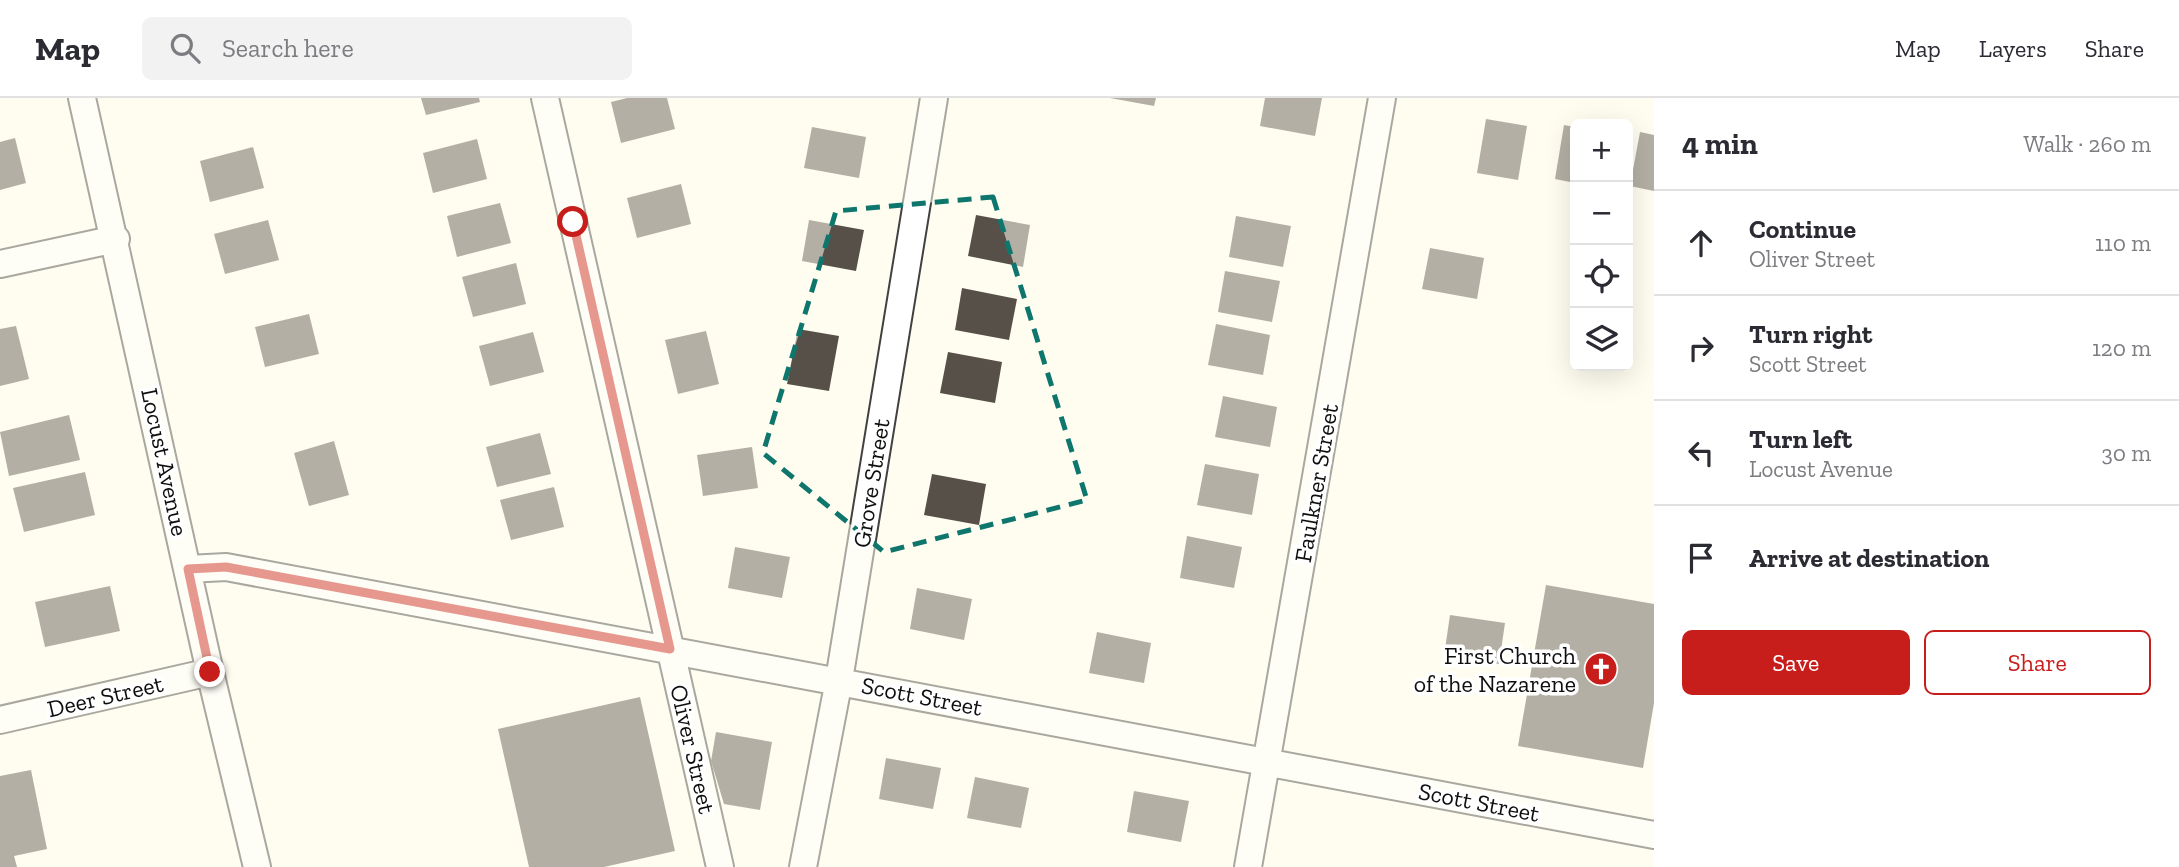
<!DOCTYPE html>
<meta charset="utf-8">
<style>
:root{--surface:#fff;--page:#f2f2f3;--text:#2b2b33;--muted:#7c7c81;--line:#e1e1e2;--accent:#c71e1c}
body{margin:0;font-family:"Zilla Slab",serif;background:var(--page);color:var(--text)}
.controls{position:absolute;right:21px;top:21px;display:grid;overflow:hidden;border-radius:10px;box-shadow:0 7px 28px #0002}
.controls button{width:63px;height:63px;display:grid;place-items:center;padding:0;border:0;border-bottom:2px solid var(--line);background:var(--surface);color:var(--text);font:35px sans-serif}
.stop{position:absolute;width:21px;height:21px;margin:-16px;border:5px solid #c71e1c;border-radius:50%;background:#fff}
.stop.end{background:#c71e1c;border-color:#fff;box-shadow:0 2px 7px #0008}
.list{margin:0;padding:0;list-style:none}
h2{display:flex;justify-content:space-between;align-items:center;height:91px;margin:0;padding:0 28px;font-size:30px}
h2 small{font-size:23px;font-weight:400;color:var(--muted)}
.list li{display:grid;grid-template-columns:46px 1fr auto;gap:21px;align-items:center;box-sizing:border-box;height:105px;padding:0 28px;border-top:2px solid var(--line)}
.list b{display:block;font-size:26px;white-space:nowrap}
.list p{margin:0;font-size:23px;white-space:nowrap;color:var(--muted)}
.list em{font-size:23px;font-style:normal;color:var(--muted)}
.actions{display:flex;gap:14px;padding:21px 28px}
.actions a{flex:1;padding:16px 0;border:2px solid var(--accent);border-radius:10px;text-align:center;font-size:24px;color:var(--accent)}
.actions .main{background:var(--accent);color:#fff}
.icon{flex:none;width:38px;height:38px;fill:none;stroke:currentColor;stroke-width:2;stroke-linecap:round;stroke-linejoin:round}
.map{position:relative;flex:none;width:1654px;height:769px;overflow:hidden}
header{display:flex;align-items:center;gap:42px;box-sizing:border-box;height:98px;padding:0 35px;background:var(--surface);border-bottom:2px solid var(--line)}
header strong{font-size:33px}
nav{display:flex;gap:38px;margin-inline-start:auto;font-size:24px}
.search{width:490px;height:63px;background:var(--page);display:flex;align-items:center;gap:18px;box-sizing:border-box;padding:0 24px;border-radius:10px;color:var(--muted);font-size:26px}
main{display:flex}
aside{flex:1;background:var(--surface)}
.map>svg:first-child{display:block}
.building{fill:#575049}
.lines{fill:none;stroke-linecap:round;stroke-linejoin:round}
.minor-casing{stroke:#414141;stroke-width:30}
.minor{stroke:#fff;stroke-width:26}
.route{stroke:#c71e1c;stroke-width:9}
.marked{fill:none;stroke:#0f766e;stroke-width:5;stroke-dasharray:14 9;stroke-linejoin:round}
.labels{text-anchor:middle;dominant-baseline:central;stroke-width:7;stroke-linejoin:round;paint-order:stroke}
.street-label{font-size:24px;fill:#0e0e0e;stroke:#fff}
.poi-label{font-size:24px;fill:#0e0e0e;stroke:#fff;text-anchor:end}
</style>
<header>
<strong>Map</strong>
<div class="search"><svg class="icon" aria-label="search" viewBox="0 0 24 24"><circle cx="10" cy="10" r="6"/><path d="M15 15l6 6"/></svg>Search here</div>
<nav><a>Map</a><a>Layers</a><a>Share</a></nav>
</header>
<main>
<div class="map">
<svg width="1654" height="769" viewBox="0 0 1654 769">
<rect width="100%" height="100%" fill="#fffdef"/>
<path class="building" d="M421,0H479L480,4L426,17Z
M627,0H667L675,31L621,45L611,4Z
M1110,0H1156L1154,8Z
M1265,0H1322L1315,38L1260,28Z
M1486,21L1527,28L1518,82L1477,75Z
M1564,27L1575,29V85L1555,81Z
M812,29L866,39L859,80L804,70Z
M1640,34L1654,37V93L1630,88Z
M15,40L26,85L0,92V44Z
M477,41L487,81L433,95L423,55Z
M253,49L264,90L210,104L200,63Z
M681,86L691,126L637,140L627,100Z
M500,105L511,145L457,159L447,118Z
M976,117L1030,127L1023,169L968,158Z
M1236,118L1291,128L1283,169L1229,159Z
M268,122L279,162L225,176L214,136Z
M809,122L864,132L856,173L802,163Z
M1430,150L1484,160L1477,201L1422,191Z
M516,165L526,206L473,219L462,179Z
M1225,173L1280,183L1272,224L1218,214Z
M962,190L1017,201L1009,242L955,232Z
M309,216L319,256L265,269L255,229Z
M1216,226L1270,237L1263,277L1208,267Z
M16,228L29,281L0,288V231Z
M798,231L839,238L829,293L787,286Z
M706,233L719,286L678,296L665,242Z
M533,234L544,274L490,288L479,248Z
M948,254L1002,264L995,305L940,295Z
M1223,298L1277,309L1270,349L1215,339Z
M69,317L80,362L9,378L0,334Z
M540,335L551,376L497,389L486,349Z
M334,343L349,397L309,408L294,355Z
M752,349L758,390L703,398L697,357Z
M1205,366L1259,376L1252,417L1197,407Z
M85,374L95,417L24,434L13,390Z
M932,376L986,386L979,427L924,417Z
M554,389L564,429L511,442L500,402Z
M1187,438L1242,449L1234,490L1180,480Z
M735,449L790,459L782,500L728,490Z
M1546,487L1654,506V605L1643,670L1518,648Z
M110,488L120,533L45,549L35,504Z
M917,490L972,501L964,542L910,531Z
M1450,517L1505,525L1499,566L1444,558Z
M1097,534L1151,545L1144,585L1089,575Z
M640,599L675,753L604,769H529L498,631Z
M716,634L772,644L760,712L724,706L711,663Z
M886,660L941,670L933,711L879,701Z
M31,672L47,751L14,758L17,769H0V678Z
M975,679L1029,690L1021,730L967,720Z
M1134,693L1189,703L1181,744L1127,734Z"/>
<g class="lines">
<defs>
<path id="minor" d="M82,0L210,574L257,769
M545,0L720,769
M0,166L116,141
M188,471L226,469L1654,737
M0,622L210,574
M803,769L839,582L934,0
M1248,769L1382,0"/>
</defs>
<use href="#minor" class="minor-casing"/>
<use href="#minor" class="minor"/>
</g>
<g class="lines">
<path class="route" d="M210,574L188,471L226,469L670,551L573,124"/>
</g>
<path d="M0 0H1654V769H0ZM993,99L1087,402L884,454L763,355L836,113Z" fill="#fffdef" fill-opacity=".55" fill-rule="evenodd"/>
<path class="marked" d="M993,99L1087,402L884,454L763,355L836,113Z"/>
<defs>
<symbol id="church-disc" viewBox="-11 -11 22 22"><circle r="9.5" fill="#c71e1c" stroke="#fff"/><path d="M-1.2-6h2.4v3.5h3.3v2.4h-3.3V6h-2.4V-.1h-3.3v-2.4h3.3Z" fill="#fff"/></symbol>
</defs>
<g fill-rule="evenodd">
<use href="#church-disc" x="1582" y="552" width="38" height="38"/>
</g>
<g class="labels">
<g class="street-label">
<text transform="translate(165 364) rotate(78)">Locust Avenue</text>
<text transform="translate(871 385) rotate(-81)">Grove Street</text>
<text transform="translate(1316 385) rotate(-80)">Faulkner Street</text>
<text transform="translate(105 598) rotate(-13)">Deer Street</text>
<text transform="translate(922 598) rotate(11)">Scott Street</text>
<text transform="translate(693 651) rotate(77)">Oliver Street</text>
<text transform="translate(1479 704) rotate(11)">Scott Street</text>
</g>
<g class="poi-label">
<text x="1576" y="557">First Church<tspan x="1576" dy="28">of the Nazarene</tspan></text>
</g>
</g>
</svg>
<div class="controls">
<button>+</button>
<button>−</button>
<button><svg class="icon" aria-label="locate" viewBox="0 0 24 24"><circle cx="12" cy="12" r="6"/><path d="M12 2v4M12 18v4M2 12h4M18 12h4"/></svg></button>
<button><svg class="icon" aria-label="layers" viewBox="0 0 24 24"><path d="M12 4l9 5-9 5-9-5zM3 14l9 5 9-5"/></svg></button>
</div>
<div class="stop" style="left:573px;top:124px"></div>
<div class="stop end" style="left:210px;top:574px"></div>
</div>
<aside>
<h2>4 min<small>Walk · 260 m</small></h2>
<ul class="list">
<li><svg class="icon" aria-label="ahead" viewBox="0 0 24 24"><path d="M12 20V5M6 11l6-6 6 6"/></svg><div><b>Continue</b><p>Oliver Street</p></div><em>110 m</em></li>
<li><svg class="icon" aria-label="right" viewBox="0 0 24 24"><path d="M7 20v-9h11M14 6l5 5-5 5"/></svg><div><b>Turn right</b><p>Scott Street</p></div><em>120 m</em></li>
<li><svg class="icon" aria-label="left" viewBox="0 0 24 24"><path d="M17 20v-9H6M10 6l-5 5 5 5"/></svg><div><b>Turn left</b><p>Locust Avenue</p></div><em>30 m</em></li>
<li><svg class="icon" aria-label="arrive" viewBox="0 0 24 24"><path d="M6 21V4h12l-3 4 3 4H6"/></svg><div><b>Arrive at destination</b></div></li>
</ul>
<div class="actions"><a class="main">Save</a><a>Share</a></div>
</aside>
</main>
